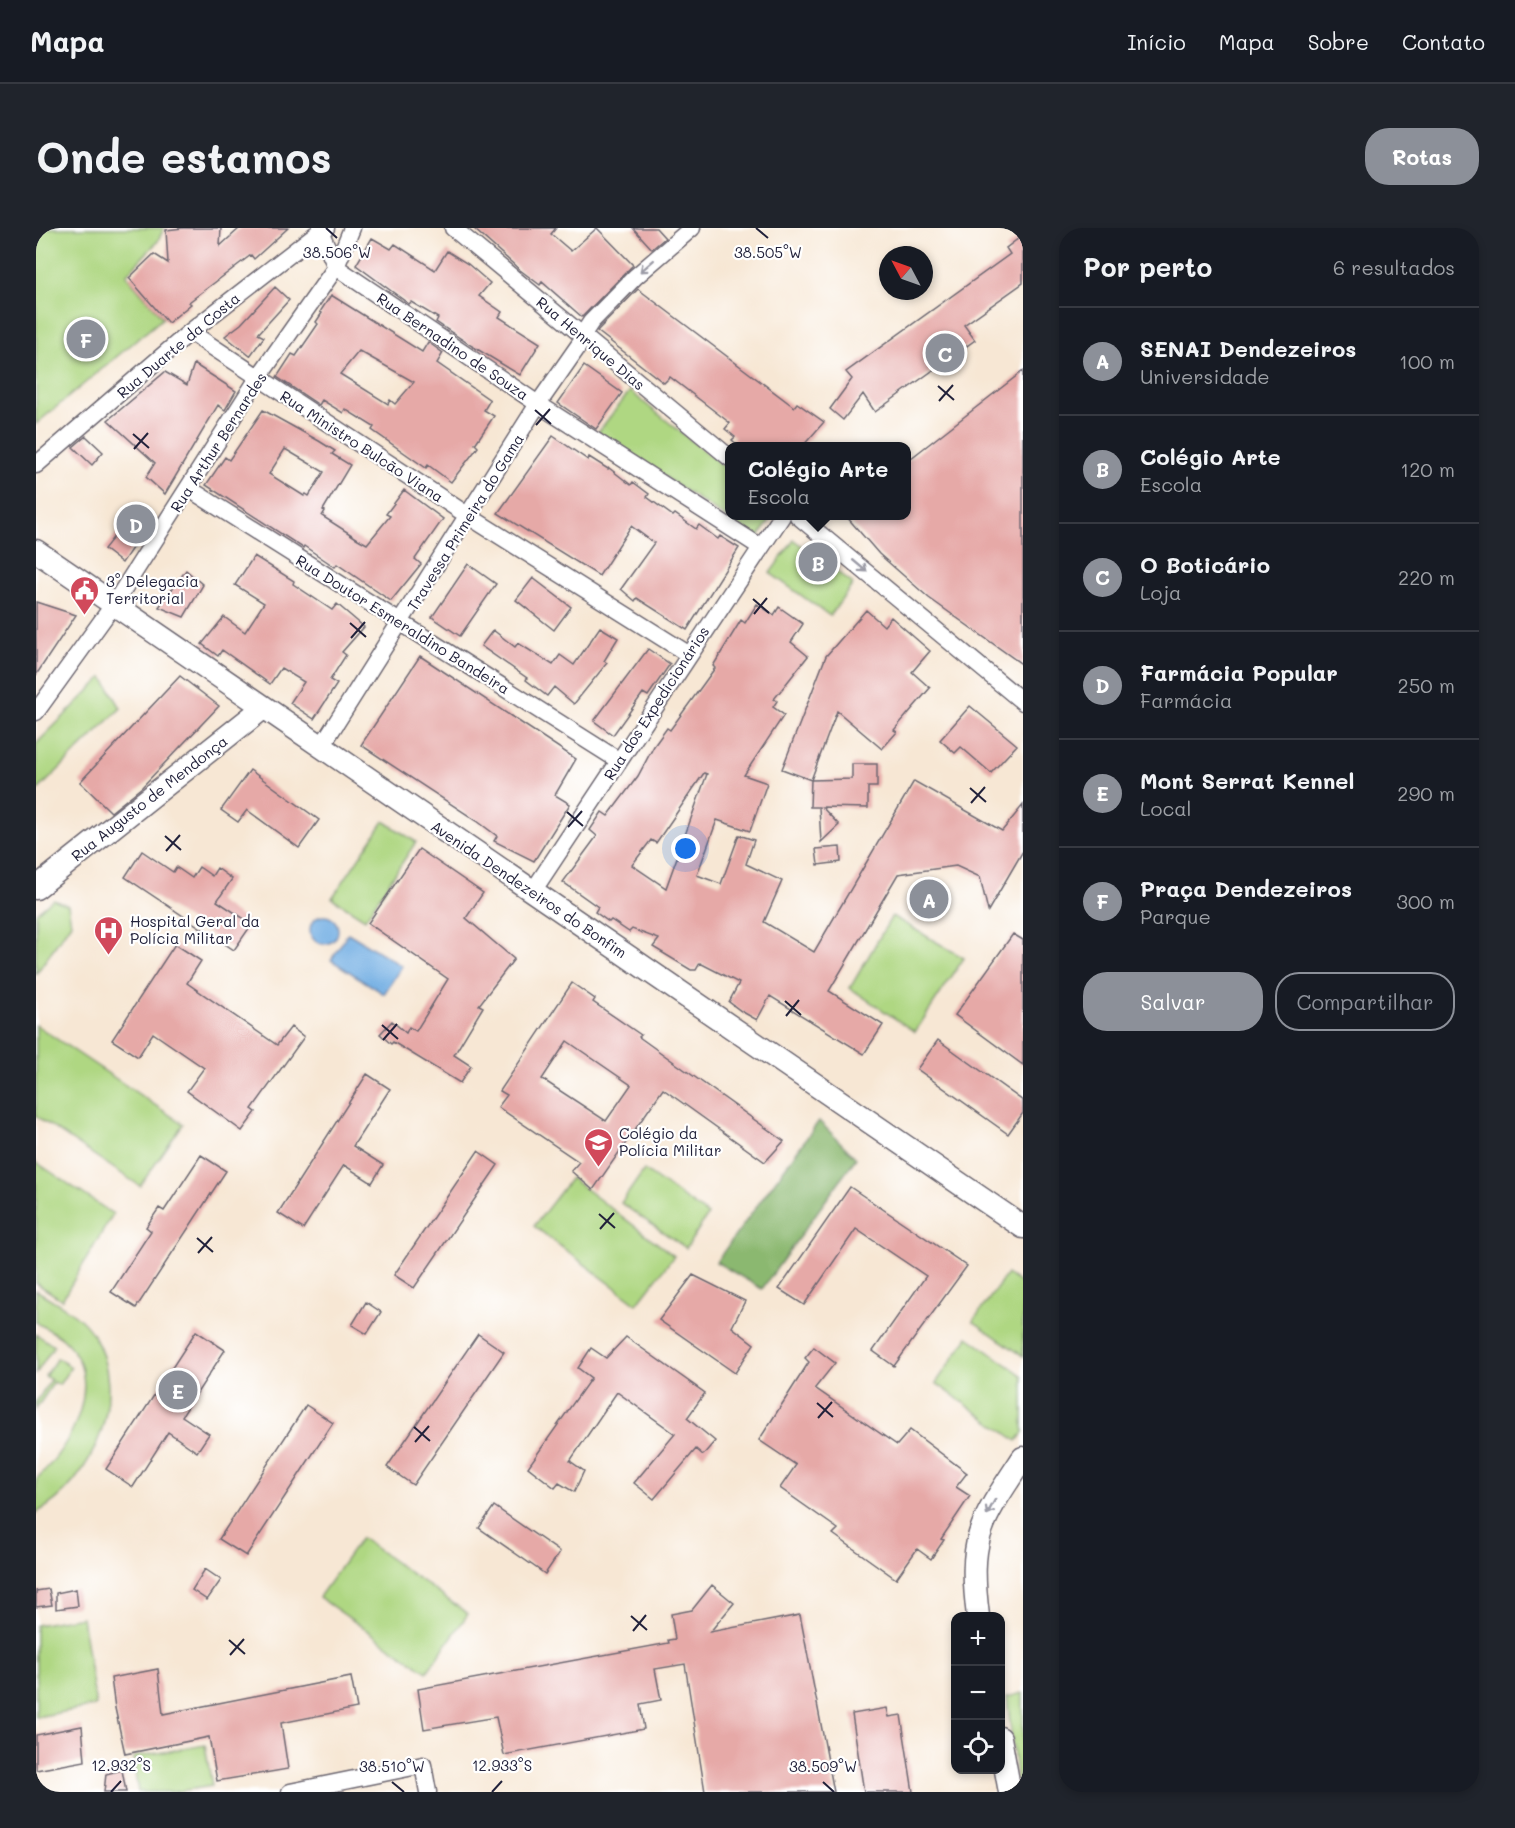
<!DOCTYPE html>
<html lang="pt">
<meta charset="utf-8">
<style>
:root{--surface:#171b24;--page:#20242c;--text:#f1f3f6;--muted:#9ea1a6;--line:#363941;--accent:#8c9099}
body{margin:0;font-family:Mali,sans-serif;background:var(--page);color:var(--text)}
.controls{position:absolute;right:18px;bottom:18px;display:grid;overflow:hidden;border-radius:12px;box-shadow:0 3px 9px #0003}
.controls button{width:54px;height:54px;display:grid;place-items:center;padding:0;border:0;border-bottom:2px solid var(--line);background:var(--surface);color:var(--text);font:30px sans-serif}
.compass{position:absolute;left:843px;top:18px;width:54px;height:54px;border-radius:50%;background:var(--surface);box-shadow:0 3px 9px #0003;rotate:311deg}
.you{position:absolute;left:650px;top:621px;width:21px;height:21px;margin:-15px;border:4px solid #fff;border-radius:50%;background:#1a73e8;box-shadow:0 0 0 9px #1a73e833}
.badge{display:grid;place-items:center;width:39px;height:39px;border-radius:50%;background:var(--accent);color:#fff;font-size:20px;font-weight:700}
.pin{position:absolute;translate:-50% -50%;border:3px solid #fff;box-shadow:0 2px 6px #0006}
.popup{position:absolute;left:689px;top:214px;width:186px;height:78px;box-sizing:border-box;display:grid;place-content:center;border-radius:12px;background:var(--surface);filter:drop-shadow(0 2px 4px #0005);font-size:20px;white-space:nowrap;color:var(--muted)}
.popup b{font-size:22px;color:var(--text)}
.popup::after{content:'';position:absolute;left:50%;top:100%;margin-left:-12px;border:12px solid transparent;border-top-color:var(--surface)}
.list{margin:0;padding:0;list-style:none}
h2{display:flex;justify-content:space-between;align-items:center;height:78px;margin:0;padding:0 24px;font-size:26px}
h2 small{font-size:20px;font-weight:400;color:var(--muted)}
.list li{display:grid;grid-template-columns:39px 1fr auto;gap:18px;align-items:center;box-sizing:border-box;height:108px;padding:0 24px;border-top:2px solid var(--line)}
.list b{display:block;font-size:22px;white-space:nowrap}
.list p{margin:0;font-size:20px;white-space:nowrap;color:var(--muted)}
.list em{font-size:20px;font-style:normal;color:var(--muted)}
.actions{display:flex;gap:12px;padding:18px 24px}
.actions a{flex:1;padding:14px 0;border:2px solid var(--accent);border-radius:24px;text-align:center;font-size:21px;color:var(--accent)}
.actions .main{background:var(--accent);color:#fff}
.icon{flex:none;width:33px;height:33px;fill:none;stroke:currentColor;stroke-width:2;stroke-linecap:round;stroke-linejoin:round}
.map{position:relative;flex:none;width:987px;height:1564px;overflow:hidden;border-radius:24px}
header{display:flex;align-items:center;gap:36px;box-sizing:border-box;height:84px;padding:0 30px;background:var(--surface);border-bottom:2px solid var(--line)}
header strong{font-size:28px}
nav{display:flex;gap:33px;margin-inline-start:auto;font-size:21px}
.intro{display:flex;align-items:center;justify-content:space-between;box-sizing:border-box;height:144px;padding:0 36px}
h1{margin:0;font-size:42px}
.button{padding:15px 27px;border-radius:24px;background:var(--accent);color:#fff;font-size:21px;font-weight:700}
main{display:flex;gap:36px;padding:0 36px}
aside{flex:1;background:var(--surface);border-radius:24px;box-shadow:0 3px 9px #0003}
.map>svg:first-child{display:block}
.green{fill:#afd782;stroke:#687c5e;stroke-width:1.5}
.forest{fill:#8bb870;stroke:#566d56;stroke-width:1.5}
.water{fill:#72aee3;stroke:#4a688f;stroke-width:1.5}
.building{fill:#e6a9a7;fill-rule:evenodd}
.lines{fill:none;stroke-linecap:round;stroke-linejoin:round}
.street-casing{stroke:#6d6771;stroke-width:19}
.secondary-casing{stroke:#6d6771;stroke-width:25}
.street{stroke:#fff;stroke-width:16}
.secondary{stroke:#fff;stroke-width:22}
.oneway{stroke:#9c9ca7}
.ticks{fill:none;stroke:#22223b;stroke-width:2}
.labels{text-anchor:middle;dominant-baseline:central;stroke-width:4.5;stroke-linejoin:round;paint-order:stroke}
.street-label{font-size:15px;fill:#22223b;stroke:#fff}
.poi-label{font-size:15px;fill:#22223b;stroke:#fff;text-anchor:start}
.ticks-label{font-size:15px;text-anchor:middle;fill:#22223b;stroke:#fff;stroke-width:4.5;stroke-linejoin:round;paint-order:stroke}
</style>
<header>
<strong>Mapa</strong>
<nav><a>Início</a><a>Mapa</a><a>Sobre</a><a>Contato</a></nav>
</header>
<div class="intro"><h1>Onde estamos</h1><a class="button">Rotas</a></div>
<main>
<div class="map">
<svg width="987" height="1564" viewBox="0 0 987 1564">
<rect width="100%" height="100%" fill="#fff"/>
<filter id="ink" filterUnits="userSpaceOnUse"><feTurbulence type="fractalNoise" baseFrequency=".0167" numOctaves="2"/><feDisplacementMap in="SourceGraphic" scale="12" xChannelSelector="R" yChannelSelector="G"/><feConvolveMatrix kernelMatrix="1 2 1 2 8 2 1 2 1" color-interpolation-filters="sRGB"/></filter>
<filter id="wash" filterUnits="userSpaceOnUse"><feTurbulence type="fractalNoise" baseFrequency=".008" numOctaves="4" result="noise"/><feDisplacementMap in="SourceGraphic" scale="24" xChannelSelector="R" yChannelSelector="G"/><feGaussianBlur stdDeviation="1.35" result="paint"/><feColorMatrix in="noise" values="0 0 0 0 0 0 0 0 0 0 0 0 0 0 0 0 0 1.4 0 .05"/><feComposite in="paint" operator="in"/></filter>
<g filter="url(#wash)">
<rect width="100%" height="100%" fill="#f7e7d4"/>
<path class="green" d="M0,0H128L122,13L90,47L127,90L0,196Z
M594,163L693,243L694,288H737L721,311L562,204Z
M758,312L817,356L794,388L734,345Z
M67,449L85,480L0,564V516Z
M348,593L380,614L329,691L296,670Z
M17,671L32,677L35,695L0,746V685Z
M856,688L928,730L879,804L814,760Z
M0,797L147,896L104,958L0,888Z
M0,934L77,986L26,1072L0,1055Z
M608,942L672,987L650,1020L585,975Z
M535,950L638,1028L601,1076L498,998Z
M971,1046L987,1057V1128L937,1093Z
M0,1062C20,1075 45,1086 57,1107C94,1166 58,1254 0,1285V1251C35,1219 71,1153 28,1112C20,1105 9,1100 0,1094Z
M0,1106L18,1118L0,1146Z
M932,1109L987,1148V1205L981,1213L900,1155Z
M21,1130L35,1139L23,1157L18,1154L0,1181V1174L15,1152L9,1148Z
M325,1310L432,1386L391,1444L283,1369Z
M46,1389L60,1478L0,1489V1397Z
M987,1465V1564H982L971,1469Z
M169,1517L176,1558L137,1564H102L97,1529Z"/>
<path class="forest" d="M783,893L820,930L726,1061L680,1034Z"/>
<path class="water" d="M274 702a14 14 0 1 1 28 0a14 14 0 1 1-28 0Z
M312,705L366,738L348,766L295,732Z"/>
<g id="blocks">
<path class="building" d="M147,0H185L184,18L204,0H252L218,31L215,27L153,74L155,76L132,95L93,50L118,26L132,35L130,2Z
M437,0H520L515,6L535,23L561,0L597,37L546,89L506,54L504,57L484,42Z
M597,0H620L629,10L616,21Z
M987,7V55L928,97L939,112L839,184L827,166L807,192L794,181L816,151L810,144L974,26L970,20Z
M336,10L355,21L359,16L399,42L411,23L432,36L454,55L443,68L466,84L463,89L504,115L484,147L436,118L400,94L402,90L375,74L373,76L320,37Z
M239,59L253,72L222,106L228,109L214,128L189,108L205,96Z
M602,61L758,179L761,175L788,194L766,219H704L696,212L699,209L689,201L694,195L634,149L628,155L561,103Z
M295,67L386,124L392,114L407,125L401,135L454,172L448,182L458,188L439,216L442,219L415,254L392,237L390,240L336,202L338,199L309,181L307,185L286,172L283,177L241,149L256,126L260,128L282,96L280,94L286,85L284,84ZM323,123L378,154L359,176L354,172L352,176L304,146Z
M158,136L200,163L189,182L182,177L129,266L110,249L119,235L72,192L129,144L151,157Z
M548,138L586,165L560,201L522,175Z
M987,143V437L893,370L843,326L810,288H870V234Z
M227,182L283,213L299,223L296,226L314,237L287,282L289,283L286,288L322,311L331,316L354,288L350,286L368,262L407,291L379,331L385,336L355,373L301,336L299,339L268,318L267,320L170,257L189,229L193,232ZM249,221L288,244L273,268L270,266L268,268L233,246Z
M50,208L67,224L56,237L37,219Z
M517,208L552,232L553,229L572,241L573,240L595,257L597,254L613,266L611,269L637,288L639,286L660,301L663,297L682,311L684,308L703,320L651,402L601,370L599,373L585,361L618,315L595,298L563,348L462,285Z
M100,283L113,295L86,335L68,321L80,306L86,310Z
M218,328L258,353L257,356L296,382L301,376L328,399L306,424L310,427L294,452L301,456L278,491L254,475L268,454L245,440L234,456L186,422L182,428L166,416L188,389L209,404L228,375L199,357Z
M432,336L460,356L424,408L396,389Z
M150,342L167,357L148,389L123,379Z
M497,350L535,379L518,402L480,372Z
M0,374L40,387L0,447Z
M721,376L738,387L743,379L767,396L755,414L772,428L738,471L741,473L737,479L748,487L708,547L731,555L714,603L681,592L661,647L685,656L703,607L718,612L710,636L746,653L728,694L778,724L878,553L966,603L987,577V623L952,683L944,649L920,638L862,646L793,763L847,797L828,826L734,768L721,792L705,783L693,774L703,755L664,735L660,742H655L617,719L623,711L596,701L593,704L575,692L573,694L559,684L562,679L527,654L561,608L554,602L566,584L572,588L602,548L618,518L631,500L634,502L679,440L677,438L705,392L709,395ZM668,545L671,546L630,660L596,637L615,612L620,615Z
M830,382L848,398L855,389L894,423L876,444L894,460L858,502L861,504L846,521L801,483L775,552L746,541L790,428Z
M564,399L582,410L568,433L571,435L538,476L518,459L511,468L490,452L491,450L445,418L457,402L479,419L482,415L517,437L524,427L538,437Z
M612,421L634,436L612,468L607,465L577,507L558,493Z
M384,428L540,531L519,567L534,576L498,633L458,613L461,608L441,593L325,517Z
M144,448L183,478L106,559L75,584L44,554Z
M934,478L981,517L955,545L925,519L919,525L904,512Z
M816,536H841V559H832V580L786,579L803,597L785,614L783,579H774L775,552L816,551Z
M214,542L283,592L263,620L211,582L202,594L185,582Z
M804,619L805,634L782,637L780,621Z
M383,621L447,665L430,690L478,731L443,777L447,779L418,827L435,838L424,855L357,814L355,816L344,806L356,793L370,805L373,799L380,803L412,751L332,695Z
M106,623L137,644L140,639L156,650L163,639L176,648L181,640L196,651L181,673L216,696L198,722L89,649Z
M977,706L987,712V837L919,787Z
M139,716L165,733L151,755L241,817L255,799L268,809L216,881L220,884L206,903L151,863L168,840L117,805L102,829L76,812Z
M536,755L559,771L557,774L605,807L603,809L748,913L729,934L627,861L557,962L535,943L543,934L462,879L471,867L464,863ZM531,813L595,857L570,893L506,851Z
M902,812L987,873V885L972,906L881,841Z
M331,846L354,861L317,918L347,937L336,955L308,937L267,1001L242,985Z
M442,923L462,937L378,1060L358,1047Z
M165,927L190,943L100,1080L75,1064L115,1003L110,999L123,980L128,983Z
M814,959L931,1038L858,1138L837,1123L890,1048L820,1001L768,1077L743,1061Z
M657,1047L709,1073L696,1099L718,1116L699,1145L623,1092Z
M330,1074L345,1084L331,1106L316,1097Z
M160,1103L189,1122L146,1188L173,1206L161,1224L132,1204L97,1259L70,1241Z
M442,1106L468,1124L377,1257L351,1239Z
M590,1109L669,1165L651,1190L679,1213L667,1227L660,1221L618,1271L598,1255L639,1206L581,1164L534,1233L548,1243L538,1264L523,1255L519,1260L492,1239L555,1150L542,1140L555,1120L570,1130Z
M778,1119L799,1135L779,1160L861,1217L874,1202L931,1245L920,1259L934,1268L905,1311L908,1312L895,1331L881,1321L860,1351L797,1306L802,1301L744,1260L760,1237L723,1212L773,1134L769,1130Z
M270,1177L297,1195L210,1328L183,1311Z
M458,1278L524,1324L509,1346L443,1300Z
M169,1341L185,1352L171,1372L156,1362Z
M676,1357L698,1375L674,1404L764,1387L798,1564H669L649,1436L619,1441L625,1472L604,1476L608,1501L468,1527L460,1489L388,1501L382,1461L633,1415L632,1412L639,1411L635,1386L656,1382Z
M13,1361L16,1377L0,1379V1363Z
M40,1361L42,1378L20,1381V1365Z
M122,1441L127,1486L315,1449L321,1480L245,1495L252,1541L181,1553L173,1509L89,1526L79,1480L75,1450Z
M851,1480L853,1489L865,1487L877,1564H828L816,1486Z
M46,1498L49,1533L0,1542V1507Z
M86,1542L90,1564H68L70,1546Z"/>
</g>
</g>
<g filter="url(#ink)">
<use href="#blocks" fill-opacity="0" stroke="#6d6771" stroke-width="1.5"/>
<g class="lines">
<defs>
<path id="street" d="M290,0L284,3L300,39L502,176L723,318
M417,0L694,230
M154,104L434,289L652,426
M0,237L154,104L284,3V0
M152,260L582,532
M762,288L987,474
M0,484L78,376L222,150L300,39L316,0
M285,519L502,176L548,110L549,103L555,94L599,49L656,0
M497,663L746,288
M254,1564L387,1537L392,1564"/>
<path id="secondary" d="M0,323L987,999
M0,660L227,480
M942,1388C932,1309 944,1295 987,1230
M964,1510L974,1564"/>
</defs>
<use href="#street" class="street-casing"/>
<use href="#secondary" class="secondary-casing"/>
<use href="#street" class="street"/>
<use href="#secondary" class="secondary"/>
</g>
<defs><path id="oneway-shaft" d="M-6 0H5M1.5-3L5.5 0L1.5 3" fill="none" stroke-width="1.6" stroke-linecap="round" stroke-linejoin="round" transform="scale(1.5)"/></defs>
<g class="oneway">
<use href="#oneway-shaft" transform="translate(611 38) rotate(139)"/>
<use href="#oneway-shaft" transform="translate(824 338) rotate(40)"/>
<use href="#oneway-shaft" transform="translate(955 1279) rotate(119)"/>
</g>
</g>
<path class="ticks" d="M290,0L301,10M720,0L732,10M902,158L918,172M903,173L917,157M499,182L515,196M500,197L514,181M97,206L113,220M98,221L112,205M717,371L733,385M718,386L731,370M314,395L330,409M315,410L329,394M934,560L950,574M935,575L949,559M531,584L547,598M532,599L546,583M129,608L145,622M130,623L144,607M749,773L765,787M750,788L763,772M346,797L362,811M347,812L361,796M563,986L579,1000M564,1001L578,985M161,1010L177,1024M162,1025L176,1009M781,1175L797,1189M782,1190L796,1174M378,1199L394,1213M379,1214L393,1198M595,1388L611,1402M597,1403L610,1387M193,1412L209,1426M194,1427L208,1411M356,1554L368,1564M787,1554L798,1564M75,1564L85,1553M456,1564L466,1553"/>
<defs>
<symbol id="civic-pin" viewBox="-11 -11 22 30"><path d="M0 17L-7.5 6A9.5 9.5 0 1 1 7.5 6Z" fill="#d1495b" stroke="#fff"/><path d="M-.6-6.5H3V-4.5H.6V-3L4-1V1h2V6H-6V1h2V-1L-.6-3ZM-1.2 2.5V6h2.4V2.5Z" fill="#fff"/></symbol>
<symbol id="hospital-pin" viewBox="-11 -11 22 30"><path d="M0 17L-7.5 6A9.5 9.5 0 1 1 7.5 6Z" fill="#d1495b" stroke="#fff"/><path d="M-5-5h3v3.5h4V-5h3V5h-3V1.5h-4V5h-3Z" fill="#fff"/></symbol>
<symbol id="school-pin" viewBox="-11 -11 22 30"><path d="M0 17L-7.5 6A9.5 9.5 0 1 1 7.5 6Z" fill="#d1495b" stroke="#fff"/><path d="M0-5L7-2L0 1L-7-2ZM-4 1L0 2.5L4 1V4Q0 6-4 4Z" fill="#fff"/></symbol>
</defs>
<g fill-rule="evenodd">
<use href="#civic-pin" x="32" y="346" width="33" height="45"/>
<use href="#hospital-pin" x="56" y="686" width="33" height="45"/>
<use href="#school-pin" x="546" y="898" width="33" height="45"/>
</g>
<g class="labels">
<g class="street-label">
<text transform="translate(555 115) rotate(40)">Rua Henrique Dias</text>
<text transform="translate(142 117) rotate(-40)">Rua Duarte da Costa</text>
<text transform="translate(417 118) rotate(34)">Rua Bernadino de Souza</text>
<text transform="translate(182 214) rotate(-57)">Rua Arthur Bernardes</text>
<text transform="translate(326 218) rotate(33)">Rua Ministro Bulcão Viana</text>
<text transform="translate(429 294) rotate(-58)">Travessa Primeira do Gama</text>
<text transform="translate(367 396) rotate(32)">Rua Doutor Esmeraldino Bandeira</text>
<text transform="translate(620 475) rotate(-57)">Rua dos Expedicionários</text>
<text transform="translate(113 570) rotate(-38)">Rua Augusto de Mendonça</text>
<text transform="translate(493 661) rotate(34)">Avenida Dendezeiros do Bonfim</text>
</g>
<g class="poi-label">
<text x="70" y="353">3° Delegacia<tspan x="70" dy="17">Territorial</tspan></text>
<text x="94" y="693">Hospital Geral da<tspan x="94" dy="17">Polícia Militar</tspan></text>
<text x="583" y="905">Colégio da<tspan x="583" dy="17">Polícia Militar</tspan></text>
</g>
</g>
<g class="ticks-label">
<text x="301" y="30">38.506°W</text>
<text x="732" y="30">38.505°W</text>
<text x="85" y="1543">12.932°S</text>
<text x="466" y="1543">12.933°S</text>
<text x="356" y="1544">38.510°W</text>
<text x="787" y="1544">38.509°W</text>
</g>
</svg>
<div class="controls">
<button>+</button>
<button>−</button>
<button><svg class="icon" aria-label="locate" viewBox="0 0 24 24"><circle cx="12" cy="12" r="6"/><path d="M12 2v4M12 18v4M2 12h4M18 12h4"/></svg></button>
</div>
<svg class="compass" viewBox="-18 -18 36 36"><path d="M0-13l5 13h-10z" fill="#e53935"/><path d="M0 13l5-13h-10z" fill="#9ea1a6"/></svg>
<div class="you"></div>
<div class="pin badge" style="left:893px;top:671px">A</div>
<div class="pin badge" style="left:782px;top:334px">B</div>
<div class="popup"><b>Colégio Arte</b>Escola</div>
<div class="pin badge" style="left:909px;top:125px">C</div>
<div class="pin badge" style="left:100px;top:296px">D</div>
<div class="pin badge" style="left:142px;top:1162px">E</div>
<div class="pin badge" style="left:50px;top:111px">F</div>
</div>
<aside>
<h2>Por perto<small>6 resultados</small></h2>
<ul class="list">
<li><span class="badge">A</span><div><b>SENAI Dendezeiros</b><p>Universidade</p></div><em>100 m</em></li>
<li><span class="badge">B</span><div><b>Colégio Arte</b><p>Escola</p></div><em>120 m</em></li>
<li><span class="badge">C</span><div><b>O Boticário</b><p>Loja</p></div><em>220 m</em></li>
<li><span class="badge">D</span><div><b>Farmácia Popular</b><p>Farmácia</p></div><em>250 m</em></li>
<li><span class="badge">E</span><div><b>Mont Serrat Kennel</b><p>Local</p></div><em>290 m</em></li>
<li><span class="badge">F</span><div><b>Praça Dendezeiros</b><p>Parque</p></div><em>300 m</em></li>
</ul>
<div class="actions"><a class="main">Salvar</a><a>Compartilhar</a></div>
</aside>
</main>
